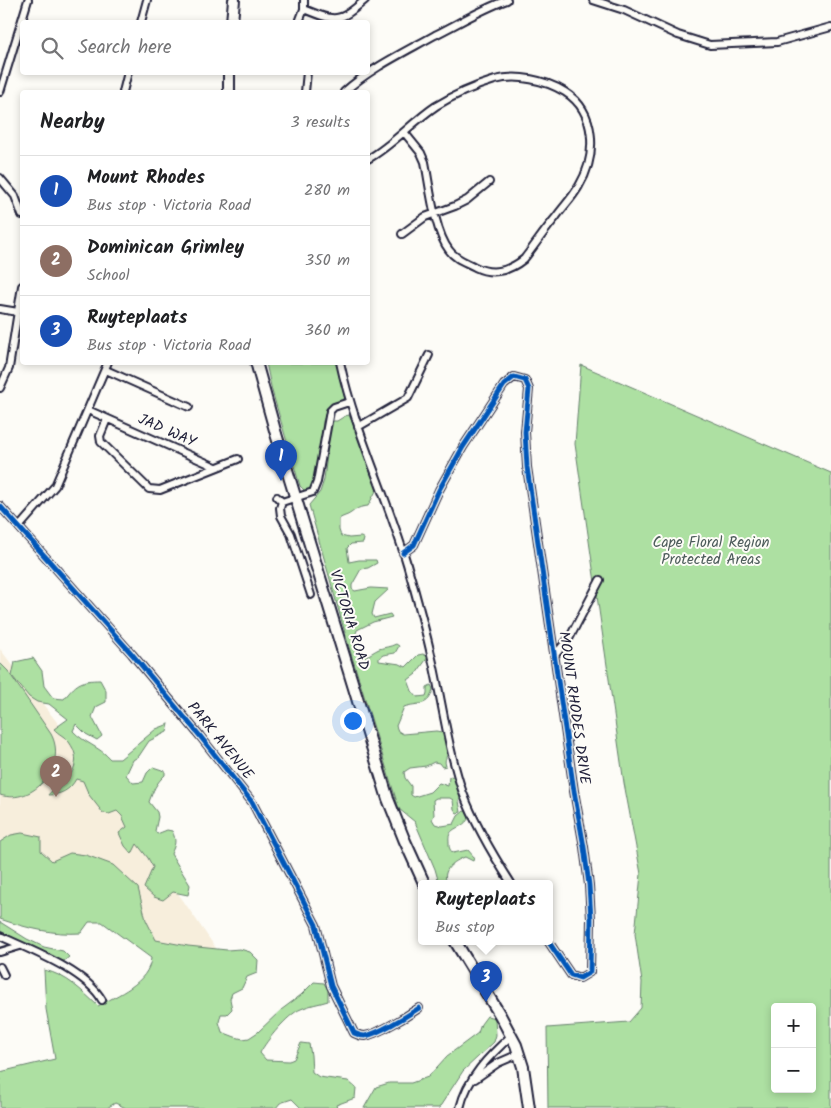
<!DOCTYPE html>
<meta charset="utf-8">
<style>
:root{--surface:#fff;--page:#f6f6f6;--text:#202124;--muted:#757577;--line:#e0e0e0;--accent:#7c3aed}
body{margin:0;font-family:Kalam,sans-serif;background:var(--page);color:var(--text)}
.controls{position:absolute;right:15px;bottom:15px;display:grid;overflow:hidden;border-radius:5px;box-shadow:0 2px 8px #0003}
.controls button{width:45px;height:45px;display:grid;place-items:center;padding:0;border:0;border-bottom:1px solid var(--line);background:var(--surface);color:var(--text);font:25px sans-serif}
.you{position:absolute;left:352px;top:720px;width:18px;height:18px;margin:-12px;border:4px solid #fff;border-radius:50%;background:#1a73e8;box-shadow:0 0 0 8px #1a73e833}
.badge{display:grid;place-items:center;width:32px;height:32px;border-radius:50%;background:var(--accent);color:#fff;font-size:16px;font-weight:700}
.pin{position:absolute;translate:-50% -41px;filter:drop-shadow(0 1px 2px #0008)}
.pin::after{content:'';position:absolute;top:26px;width:18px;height:15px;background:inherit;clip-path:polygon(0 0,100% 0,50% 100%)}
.popup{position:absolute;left:418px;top:880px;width:135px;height:65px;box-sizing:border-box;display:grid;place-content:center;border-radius:5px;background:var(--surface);filter:drop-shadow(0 1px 4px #0005);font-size:16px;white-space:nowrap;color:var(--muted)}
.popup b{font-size:19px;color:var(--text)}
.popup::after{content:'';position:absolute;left:50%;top:100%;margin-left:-10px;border:10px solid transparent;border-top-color:var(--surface)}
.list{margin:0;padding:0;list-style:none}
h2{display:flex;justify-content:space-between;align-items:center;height:65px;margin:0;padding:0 20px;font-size:21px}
h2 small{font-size:16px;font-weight:400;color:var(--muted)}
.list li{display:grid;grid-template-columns:32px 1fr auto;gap:15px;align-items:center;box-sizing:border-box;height:70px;padding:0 20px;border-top:1px solid var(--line)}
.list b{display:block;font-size:19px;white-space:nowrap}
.list p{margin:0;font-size:16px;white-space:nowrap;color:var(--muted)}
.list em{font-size:16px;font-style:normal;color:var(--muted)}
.icon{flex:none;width:28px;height:28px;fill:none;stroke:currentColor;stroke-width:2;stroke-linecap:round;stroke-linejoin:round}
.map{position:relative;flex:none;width:831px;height:1108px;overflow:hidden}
.search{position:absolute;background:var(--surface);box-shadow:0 2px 8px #0003;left:20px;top:20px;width:350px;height:55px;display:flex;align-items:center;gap:12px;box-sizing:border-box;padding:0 18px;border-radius:5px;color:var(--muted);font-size:19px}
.panel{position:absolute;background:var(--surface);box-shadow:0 2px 8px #0003;left:20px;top:90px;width:350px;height:275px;border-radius:5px}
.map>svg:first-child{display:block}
.built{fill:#f7eedc}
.green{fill:#ade0a2;stroke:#68816e;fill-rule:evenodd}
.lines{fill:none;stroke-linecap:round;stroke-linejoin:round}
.street-casing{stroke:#22223b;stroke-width:10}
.primary-casing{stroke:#22223b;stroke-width:14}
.street{stroke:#fdfcf7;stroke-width:6}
.primary{stroke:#fdfcf7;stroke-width:10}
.cycleway-casing{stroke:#fdfcf7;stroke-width:8}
.cycleway{stroke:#0057b8;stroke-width:5}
.labels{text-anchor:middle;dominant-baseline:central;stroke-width:4;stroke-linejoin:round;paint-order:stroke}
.street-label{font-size:15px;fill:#22223b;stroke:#fdfcf7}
.park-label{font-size:15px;fill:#4c5b5a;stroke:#fdfcf7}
</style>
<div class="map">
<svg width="831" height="1108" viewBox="0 0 831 1108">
<rect width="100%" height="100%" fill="#fdfcf7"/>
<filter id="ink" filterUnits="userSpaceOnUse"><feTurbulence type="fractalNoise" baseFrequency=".02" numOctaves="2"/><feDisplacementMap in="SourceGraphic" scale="10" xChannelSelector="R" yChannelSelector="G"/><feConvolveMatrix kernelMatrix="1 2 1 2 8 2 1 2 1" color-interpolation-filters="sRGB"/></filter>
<g filter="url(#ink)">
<path class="built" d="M0,649L81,753L229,967L151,953L0,840Z"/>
<path class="green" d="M266,363H337L345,400L329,407L323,421L316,480L312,489L305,491L300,486L272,391Z
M581,365L831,473V1108H548L547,1028L629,1022L641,1008L642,982L635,934L641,874L624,783L575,444ZM775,1007H812V1089H775Z
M349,415L367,456L377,489L368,506C359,507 358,508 351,513C347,516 343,516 339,519V530L341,536L349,538L361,537L364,539L363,543L351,544L347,548L349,562L359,560H376L377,563L368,568L361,569L352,585V589L355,591L371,588L389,589L375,602L372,614L374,618L390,614L392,617L373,622L357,630C354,638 357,652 364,657C370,655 374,651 379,649C385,647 390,647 396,644L399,646L395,653L383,655L379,658V661L400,664L406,667L418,655L423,654L428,657L416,674L408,680L412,691L417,697L426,696L427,693V687L431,685L433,689C429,708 418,702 404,707L396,726L398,731L403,734L436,731L442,732C445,738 448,747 447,754C446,759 444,760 446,766L442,767L439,763L434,762L426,766L410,768L404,772L405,778L411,786V795L414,797L430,792L439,783L448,786L449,777L451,776L456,779L461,794L459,801L461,812L457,813L454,809L453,800L450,798H436L433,800L434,815L432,819L435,824L442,826L454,824L458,816L464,811L468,812L470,816C463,831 447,825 449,842C449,847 449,849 453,853L468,850L474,857L473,861L465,857C454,861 441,870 447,883H439L435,869L415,822L399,809L349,647L309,505L320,492L324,480L331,421H337L345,416Z
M33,658L42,671L44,686L53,698L64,699C76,684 80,680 100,680L106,691V702L96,707L92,717L102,736L97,740L86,734L76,724L73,731C84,743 100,747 110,759H120L156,729L169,724L167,732L149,741L139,756L133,760L126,775L133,783L143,782L147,773L153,767L165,771V775C156,783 153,791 149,802L157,812L158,817L155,831L157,834L167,830L172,831C177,841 175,845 171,854L190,885L188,895L173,892L163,900L154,897L144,888L153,867L148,858L137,844L132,854L125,846L119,833L127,827L122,816L117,811L109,814L103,813L89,795L83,781L76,779C70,790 61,795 48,795C51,790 56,791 60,787C74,773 82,760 69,742C66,737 58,734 54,729L68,719L49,704L37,702L29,697L12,676L15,662Z
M0,663L8,671L51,734C68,765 34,806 0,795Z
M22,833L41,837V851L52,861L70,853L86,855L113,865L138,888L146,920L156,940L188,946L227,950L240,949L250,952L258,960L257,973L247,977L242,988L232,993L230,999L232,1009L227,1014H221L219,1022L222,1032L235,1037L243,1039L249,1038L258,1032L281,1010L301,995L314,982L324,983L328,990V1001C319,1004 309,1005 301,1009C288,1014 266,1041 260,1053L266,1060L289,1061L294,1059L301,1043L309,1044L311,1055L312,1072L319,1077L348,1081L356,1088L355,1098L336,1105L337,1108H301L292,1099L280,1103L276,1108H126L115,1103L107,1108H0V1072L55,1059L46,1009L44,970C67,975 82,991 98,1006C117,995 149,983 151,958L102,922H89L81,933C54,935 26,928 0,919V842L11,835Z
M0,922L27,939L44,947L63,951L69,957L64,961L43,955L0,935Z
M487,1016L495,1018L496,1035L494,1042L463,1071L439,1108H364L376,1087L389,1083H411L428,1077L447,1056L478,1033L481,1024Z"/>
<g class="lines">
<defs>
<path id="street" d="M593,0L624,10L678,35L710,45L777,42L831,27
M304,9C336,22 338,23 365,0
M141,22L147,0
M299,22L304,9V0
M0,92L28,0
M123,92L128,72
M305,92L307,72
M344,92C371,68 403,53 435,35C459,23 482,9 507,0
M368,159C393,145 412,122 436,106C454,95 475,86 495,80C517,74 546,80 565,92C597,112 597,156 579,186C573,197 563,207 556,217C545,230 535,245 524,259C509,271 493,276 475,267C466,262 455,259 449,250C434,230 430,187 425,162L421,153L404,132
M0,178L15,196L22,215
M402,234L425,217L455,206L467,200L489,182
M0,309L18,312
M340,362C355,432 387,496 407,564C417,598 426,632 434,667C443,709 449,752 463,793C475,825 493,855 511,883
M106,370L189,407
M0,388L9,368L22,286
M88,410L216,467
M107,419L100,436L101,442L149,489L160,490L238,459
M358,427L408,398L429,355
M277,497L282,502
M0,506L132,654L200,736L252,802L316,925L331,986L354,1033C358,1035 361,1036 365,1036C378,1034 407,1016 419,1008
M19,527L55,486L108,362
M403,553L414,545L439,490L463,447L504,385L514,377L525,380L529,389L525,432L527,467L574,791L584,847L589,885L591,919L590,972L580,978L571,975L548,941
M311,595L291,534L281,516L280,508L282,502L285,501L313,492L317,482L330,411L334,407L349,402
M555,655L570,637L600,580
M0,936C30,950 86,971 102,1000
M0,952L20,946
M0,967L4,975
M475,1079L498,1063L519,1054
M460,1108C467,1078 489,1056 511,1036"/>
<path id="primary" d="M232,22L234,0
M229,92V72
M256,362L276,434L388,799L404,839L424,883
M455,941L500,1015L516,1045L523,1067L529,1108"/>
</defs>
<use href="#street" class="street-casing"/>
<use href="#primary" class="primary-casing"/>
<use href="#street" class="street"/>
<use href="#primary" class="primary"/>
<defs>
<path id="cycleway" d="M0,506L132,654L200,736L252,802L316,925L331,986L354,1033C358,1035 361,1036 365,1036C378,1034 407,1016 419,1008
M403,553L414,545L439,490L463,447L504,385L514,377L525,380L529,389L525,432L527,467L574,791L584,847L589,885L591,919L590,972L580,978L571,975L548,941"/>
</defs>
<use href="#cycleway" class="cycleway-casing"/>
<use href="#cycleway" class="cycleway"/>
</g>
</g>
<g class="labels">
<g class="street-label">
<text transform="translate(167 431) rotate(24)">JAD WAY</text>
<text transform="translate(349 620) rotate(73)">VICTORIA ROAD</text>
<text transform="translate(574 708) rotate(82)">MOUNT RHODES DRIVE</text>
<text transform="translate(220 741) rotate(51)">PARK AVENUE</text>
</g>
<g class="park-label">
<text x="711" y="543">Cape Floral Region<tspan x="711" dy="17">Protected Areas</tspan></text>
</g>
</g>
</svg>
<div class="controls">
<button>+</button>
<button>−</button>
</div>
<div class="you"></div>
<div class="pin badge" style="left:281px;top:481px;background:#1a4fb4">1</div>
<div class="pin badge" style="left:56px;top:797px;background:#8d6e63">2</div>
<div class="pin badge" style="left:486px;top:1002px;background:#1a4fb4">3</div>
<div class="popup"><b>Ruyteplaats</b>Bus stop</div>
<div class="search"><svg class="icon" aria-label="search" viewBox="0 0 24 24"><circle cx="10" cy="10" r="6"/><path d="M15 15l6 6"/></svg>Search here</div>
<section class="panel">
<h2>Nearby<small>3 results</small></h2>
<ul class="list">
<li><span class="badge" style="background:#1a4fb4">1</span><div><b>Mount Rhodes</b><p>Bus stop · Victoria Road</p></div><em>280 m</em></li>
<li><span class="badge" style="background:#8d6e63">2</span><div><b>Dominican Grimley</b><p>School</p></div><em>350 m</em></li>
<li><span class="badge" style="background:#1a4fb4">3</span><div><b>Ruyteplaats</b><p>Bus stop · Victoria Road</p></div><em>360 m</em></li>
</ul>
</section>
</div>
